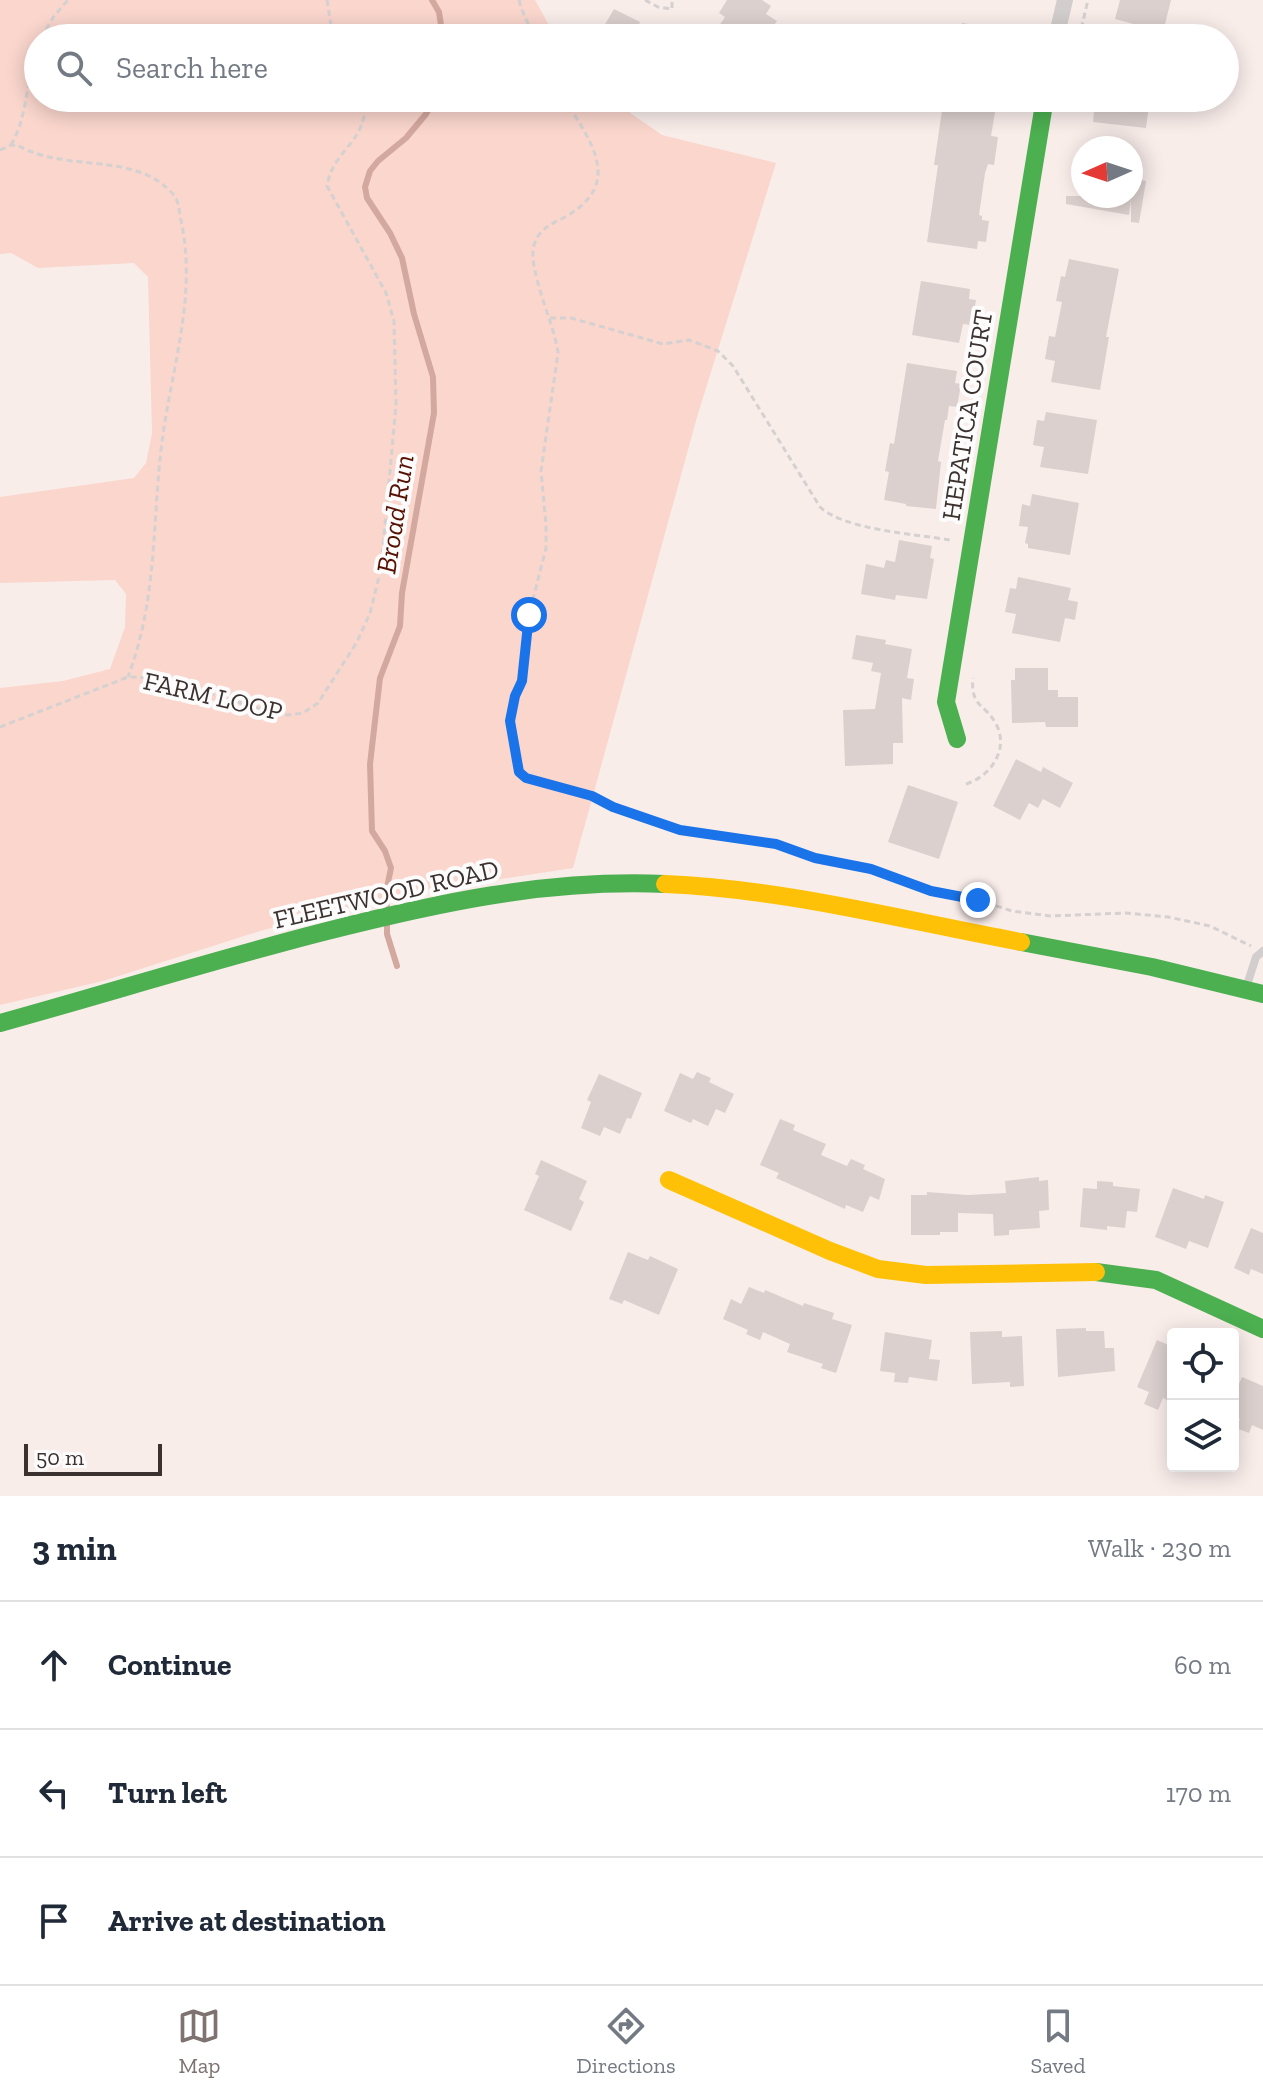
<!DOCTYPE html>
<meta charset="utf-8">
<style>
:root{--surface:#fff;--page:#f6f6f7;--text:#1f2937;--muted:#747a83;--line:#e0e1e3;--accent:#7e7370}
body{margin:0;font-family:"Zilla Slab",serif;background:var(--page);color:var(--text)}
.controls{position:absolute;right:24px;bottom:24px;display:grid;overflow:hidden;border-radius:8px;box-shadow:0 4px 20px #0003}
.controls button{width:72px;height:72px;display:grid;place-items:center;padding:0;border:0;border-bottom:2px solid var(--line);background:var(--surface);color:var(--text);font:40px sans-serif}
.compass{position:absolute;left:1071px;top:136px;width:72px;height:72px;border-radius:50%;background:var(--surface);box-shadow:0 4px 20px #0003;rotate:267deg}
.scale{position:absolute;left:24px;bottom:20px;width:138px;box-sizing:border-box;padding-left:8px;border:4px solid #3b312e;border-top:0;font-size:22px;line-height:28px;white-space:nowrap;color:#3b312e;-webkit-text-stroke:6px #fcfcfc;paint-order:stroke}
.stop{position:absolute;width:24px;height:24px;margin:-18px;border:6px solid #1a73e8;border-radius:50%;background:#fff}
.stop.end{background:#1a73e8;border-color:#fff;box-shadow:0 2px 8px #0008}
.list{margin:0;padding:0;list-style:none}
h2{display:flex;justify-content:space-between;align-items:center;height:104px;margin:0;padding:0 32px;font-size:34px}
h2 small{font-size:26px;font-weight:400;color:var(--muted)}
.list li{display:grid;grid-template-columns:52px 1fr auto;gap:24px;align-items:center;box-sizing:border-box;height:128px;padding:0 32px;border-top:2px solid var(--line)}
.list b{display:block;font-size:30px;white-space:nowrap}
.list em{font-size:26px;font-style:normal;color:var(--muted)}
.icon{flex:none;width:44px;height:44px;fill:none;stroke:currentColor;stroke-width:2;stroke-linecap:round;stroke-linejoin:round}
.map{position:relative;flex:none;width:1263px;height:1496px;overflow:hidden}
.search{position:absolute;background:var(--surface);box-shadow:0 4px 20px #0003;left:24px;right:24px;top:24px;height:88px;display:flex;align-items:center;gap:20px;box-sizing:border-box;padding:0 28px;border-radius:44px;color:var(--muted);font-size:30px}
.sheet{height:488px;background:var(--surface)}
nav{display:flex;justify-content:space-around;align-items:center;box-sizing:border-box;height:112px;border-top:2px solid var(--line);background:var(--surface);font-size:22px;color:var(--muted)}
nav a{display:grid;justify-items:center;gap:4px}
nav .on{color:var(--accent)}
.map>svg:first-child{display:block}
.green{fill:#fad6cd}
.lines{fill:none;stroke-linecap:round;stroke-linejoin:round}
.stream{stroke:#d3a89e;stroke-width:6}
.building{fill:#dbd0cd}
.path{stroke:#d4d1d0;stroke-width:3;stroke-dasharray:6 4;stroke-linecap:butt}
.lane{stroke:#d2cecd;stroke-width:8}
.street{stroke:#d2cecd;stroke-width:16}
.fast{stroke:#4caf50;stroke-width:18}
.slow{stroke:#ffc107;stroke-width:18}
.route{stroke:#1a73e8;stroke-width:10}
.labels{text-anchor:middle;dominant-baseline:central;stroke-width:8;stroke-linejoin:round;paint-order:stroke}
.street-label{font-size:26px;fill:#3b312e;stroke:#fcfcfc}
.water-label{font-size:28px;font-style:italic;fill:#561103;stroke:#fcfcfc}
</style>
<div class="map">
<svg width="1263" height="1496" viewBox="0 0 1263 1496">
<rect width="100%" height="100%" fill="#f9edea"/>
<path class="green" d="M0,0H535L556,38H38V98H609L662,135L776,163L697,417L573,868L403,894L260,931L103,981L0,1005V688L63,681L110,669L125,627L126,594L115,580L0,583V497L134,478L146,463L152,433L148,277L134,263L38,268L11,253L0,254Z"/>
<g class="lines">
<path class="stream" d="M432,0L439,12L443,38
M387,912L386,892L391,868L385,851L372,831L370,764L380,678L400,626L402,593L434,413L433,377L414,314L402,258L390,233L367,198L365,187L370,171L378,161L406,138L426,114L435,98
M387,923V934L397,966"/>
</g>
<path class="building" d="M727,0H762L771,6L766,14L777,21L764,38H711L725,17L719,13Z
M1120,0H1171L1163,32L1115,19Z
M614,9L640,22L638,27L660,38H597Z
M962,23L1003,30L1002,38H959Z
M1065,98H1150L1146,128L1093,122L1094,111L1064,107Z
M943,104L995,112L991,136L998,137L994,165L988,164L985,173L979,215L982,216V220L989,221L986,242L978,241L977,249L927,242L938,165H934Z
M1131,178L1146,181L1139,223L1131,222V200L1129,215L1066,204V196H1131Z
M1069,259L1119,269L1106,337H1109L1100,390L1051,382L1055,361L1045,359L1049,336L1055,337L1062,302L1056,301L1061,276L1065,277Z
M921,281L970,289L969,299L976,300L972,325L963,324L959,343L912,335Z
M907,363L957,371L955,383L961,384L957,407L949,406L947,420H945L938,461L941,462L936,509L906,506V504L884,500L889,472L885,471L890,443L894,444Z
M1046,412L1097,420L1088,474L1040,467L1044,447L1033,445L1037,420L1044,421Z
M1032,494L1079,503L1070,555L1028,548V544L1025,543L1028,527L1019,526L1022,504L1030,506Z
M899,540L932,546L930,558L934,559L927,599L896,595L895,600L861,594L866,564L884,568L886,560L895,562Z
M1018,577L1071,588L1068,600L1078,602L1075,620L1065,618L1060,642L1012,633L1016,614L1005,612L1010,588L1016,589Z
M856,635L886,640L885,644L912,649L907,678L914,679L911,700L902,698L903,743H893V764L845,766L843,710L875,709L881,673L871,671L873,663L852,659Z
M1015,668H1048V690H1058V697H1078V727H1046L1045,722L1012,723L1011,680H1015Z
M1016,759L1041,772L1043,767L1073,783L1060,808L1043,799L1038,808L1029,803L1020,820L993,806Z
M908,785L958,802L939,859L888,842Z
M697,1072L711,1078L709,1082L734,1094L725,1113L716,1109L708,1126L693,1119L691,1123L664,1111L680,1073L693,1079Z
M599,1074L642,1093L631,1119L627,1118L620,1134L604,1127L600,1136L581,1128L591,1102L587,1100Z
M780,1119L795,1125L793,1130L826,1144L821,1155L847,1166L851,1159L865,1165L863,1169L885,1179L879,1200L870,1196L863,1212L846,1205L845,1209L776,1178L779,1173L760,1165Z
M541,1160L587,1181L579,1199L584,1202L571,1231L524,1210L539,1176L535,1174Z
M1039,1177V1181L1048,1180L1049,1210L1039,1211L1040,1228L1009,1230V1235L994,1236L993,1214L958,1213V1232H940V1235H911V1195H927V1192L968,1195L1006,1193L1005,1181Z
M1097,1181L1113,1182V1186L1140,1189L1137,1212L1127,1211L1125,1228L1107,1226V1230L1080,1227L1083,1188L1097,1189Z
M1173,1188L1204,1199L1205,1195L1224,1202L1208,1248L1189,1241L1186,1249L1155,1237Z
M1251,1228L1263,1233V1274L1251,1269L1249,1275L1234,1268Z
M628,1252L648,1260L650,1256L678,1269L659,1315L624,1300L622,1304L609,1299Z
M749,1287L764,1293L765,1290L803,1306L804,1303L834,1313L832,1319L852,1325L836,1373L821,1368L823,1364L787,1352L790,1344L763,1332L760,1340L746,1334L748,1330L723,1319L731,1299L741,1304Z
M1086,1328V1331H1104L1105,1348H1114L1115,1371L1058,1377L1056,1329Z
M1002,1331V1337L1022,1336L1024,1386L1010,1387V1382L972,1384L970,1332Z
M885,1332L932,1340L929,1359L940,1360L937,1381L909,1377L908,1383L894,1382L895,1373L880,1371Z
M1157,1340L1173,1347V1403L1163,1398L1158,1410L1144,1404L1149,1392L1137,1387Z
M1242,1377L1263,1386V1430L1252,1425L1249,1433L1236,1428L1240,1419L1233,1416V1397Z"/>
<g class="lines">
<path class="path" d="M327,0L333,38
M519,0C522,14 530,24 533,38
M645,0L658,7L672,9V0
M41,38L54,16L68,0
M1079,38L1088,0
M564,98C590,141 625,183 565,217C551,224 539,229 534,245C527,269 555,325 558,353L541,471L546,525V548L529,615L522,681L515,696L510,721L519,772L526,778L592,796L613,807L680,830L776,844L815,858L871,869L931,891L978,900L1012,911L1050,916L1126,913L1168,917L1210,926L1251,946
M11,145C28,117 26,77 38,45
M0,150L11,145L19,146C68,173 133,151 172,193C178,199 179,207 180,216C199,295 170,371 161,450C152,530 157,599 128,677
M550,318H571L663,344L689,340L718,351L733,366L820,507C845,530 915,534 950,540
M0,727L128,677L158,678L268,711L287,715L303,713L318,703L357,642L370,613L381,569L396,405L394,321L386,293L327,186C333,148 368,144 365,98
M966,784C989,777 1009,751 997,726C986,703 970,708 973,678"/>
<path class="lane" d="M1247,985L1256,957L1263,951"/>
<path class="street" d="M1056,38L1065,0"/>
<path class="fast" d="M957,739L946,702L1045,98
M1021,942L1152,967L1263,994
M0,1023C108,993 214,960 323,932C437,903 546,879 665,884
M1096,1272L1156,1280L1263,1329"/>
<path class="slow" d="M665,884C785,889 903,920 1021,942
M669,1180L830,1251L878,1269L926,1275L1096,1272"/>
</g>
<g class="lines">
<path class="route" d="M529,615L522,681L515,696L510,721L519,772L526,778L592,796L613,807L680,830L776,844L815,858L871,869L931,891L978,900"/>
</g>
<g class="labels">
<g class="street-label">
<text transform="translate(967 415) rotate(-81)">HEPATICA COURT</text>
<text transform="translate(213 696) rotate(13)">FARM LOOP</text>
<text transform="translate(386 894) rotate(-13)">FLEETWOOD ROAD</text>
</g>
<g class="water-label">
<text transform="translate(395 514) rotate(-81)">Broad Run</text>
</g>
</g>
</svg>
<div class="controls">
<button><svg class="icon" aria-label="locate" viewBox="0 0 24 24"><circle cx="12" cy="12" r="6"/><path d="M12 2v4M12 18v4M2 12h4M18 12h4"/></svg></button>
<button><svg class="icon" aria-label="layers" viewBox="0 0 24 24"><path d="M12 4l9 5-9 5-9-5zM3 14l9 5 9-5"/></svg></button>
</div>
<svg class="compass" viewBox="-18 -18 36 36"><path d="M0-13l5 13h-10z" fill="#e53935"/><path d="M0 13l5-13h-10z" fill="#747a83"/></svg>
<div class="scale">50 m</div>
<div class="stop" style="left:529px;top:615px"></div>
<div class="stop end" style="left:978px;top:900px"></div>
<div class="search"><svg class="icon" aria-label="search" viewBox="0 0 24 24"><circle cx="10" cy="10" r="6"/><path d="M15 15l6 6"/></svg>Search here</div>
</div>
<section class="sheet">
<h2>3 min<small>Walk · 230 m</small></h2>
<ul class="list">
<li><svg class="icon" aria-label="ahead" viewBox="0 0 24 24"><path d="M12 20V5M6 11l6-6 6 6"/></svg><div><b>Continue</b></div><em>60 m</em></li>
<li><svg class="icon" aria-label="left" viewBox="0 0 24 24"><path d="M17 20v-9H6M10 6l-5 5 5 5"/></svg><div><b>Turn left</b></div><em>170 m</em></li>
<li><svg class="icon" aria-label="arrive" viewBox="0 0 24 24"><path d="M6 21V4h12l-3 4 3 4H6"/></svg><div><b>Arrive at destination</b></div></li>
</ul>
</section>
<nav>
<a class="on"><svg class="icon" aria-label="map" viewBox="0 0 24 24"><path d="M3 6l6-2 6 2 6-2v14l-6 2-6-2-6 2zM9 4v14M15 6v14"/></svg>Map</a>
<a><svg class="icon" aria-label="directions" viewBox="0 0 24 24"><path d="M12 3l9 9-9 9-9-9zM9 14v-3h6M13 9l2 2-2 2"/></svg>Directions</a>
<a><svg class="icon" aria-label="saved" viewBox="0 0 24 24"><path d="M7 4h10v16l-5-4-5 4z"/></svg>Saved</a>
</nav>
